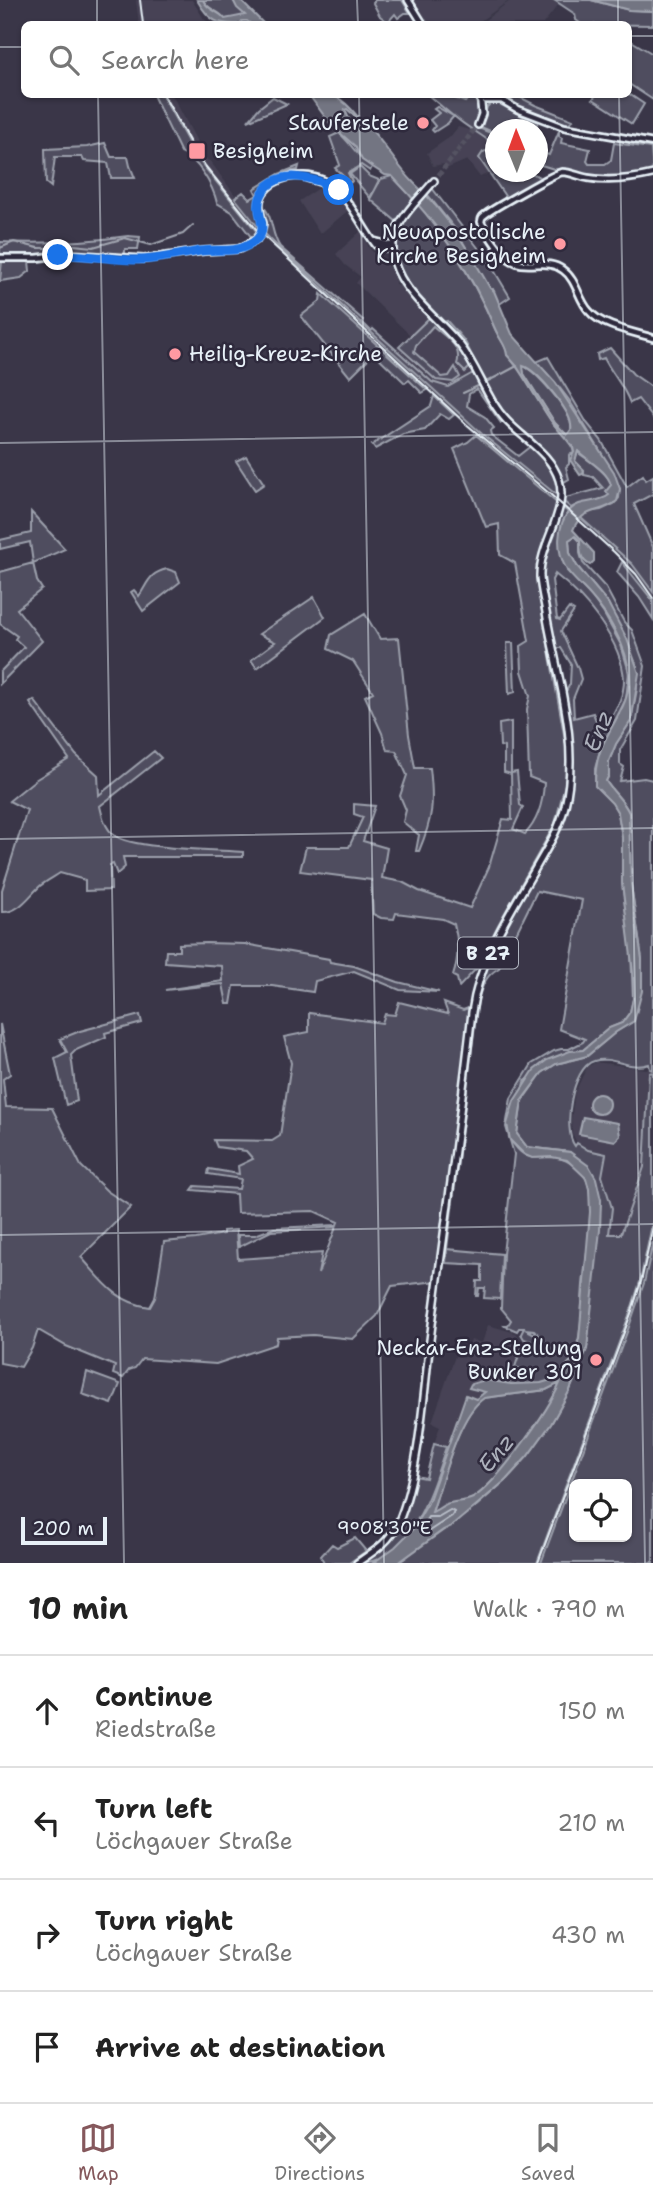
<!DOCTYPE html>
<meta charset="utf-8">
<style>
:root{--surface:#fff;--page:#f6f6f6;--text:#222;--muted:#767676;--line:#e0e0e0;--accent:#85585c}
body{margin:0;font-family:"Shantell Sans",sans-serif;background:var(--page);color:var(--text)}
.controls{position:absolute;right:21px;bottom:21px;display:grid;overflow:hidden;border-radius:10px;box-shadow:0 2px 5px #0004}
.controls button{width:63px;height:63px;display:grid;place-items:center;padding:0;border:0;border-bottom:2px solid var(--line);background:var(--surface);color:var(--text);font:35px sans-serif}
.compass{position:absolute;left:485px;top:119px;width:63px;height:63px;border-radius:50%;background:var(--surface);box-shadow:0 2px 5px #0004;rotate:359deg}
.scale{position:absolute;left:21px;bottom:18px;width:86px;box-sizing:border-box;padding-left:7px;border:4px solid #e8f1f8;border-top:0;font-size:19px;line-height:24px;white-space:nowrap;color:#e8f1f8;-webkit-text-stroke:5px #2f2a3d;paint-order:stroke}
.stop{position:absolute;width:21px;height:21px;margin:-16px;border:5px solid #1a73e8;border-radius:50%;background:#fff}
.stop.end{background:#1a73e8;border-color:#fff;box-shadow:0 2px 7px #0008}
.list{margin:0;padding:0;list-style:none}
h2{display:flex;justify-content:space-between;align-items:center;height:91px;margin:0;padding:0 28px;font-size:30px}
h2 small{font-size:23px;font-weight:400;color:var(--muted)}
.list li{display:grid;grid-template-columns:46px 1fr auto;gap:21px;align-items:center;box-sizing:border-box;height:112px;padding:0 28px;border-top:2px solid var(--line)}
.list b{display:block;font-size:26px;white-space:nowrap}
.list p{margin:0;font-size:23px;white-space:nowrap;color:var(--muted)}
.list em{font-size:23px;font-style:normal;color:var(--muted)}
.icon{flex:none;width:38px;height:38px;fill:none;stroke:currentColor;stroke-width:2;stroke-linecap:round;stroke-linejoin:round}
.map{position:relative;flex:none;width:653px;height:1563px;overflow:hidden}
.search{position:absolute;background:var(--surface);box-shadow:0 2px 5px #0004;left:21px;right:21px;top:21px;height:77px;display:flex;align-items:center;gap:18px;box-sizing:border-box;padding:0 24px;border-radius:10px;color:var(--muted);font-size:26px}
.sheet{height:539px;background:var(--surface)}
nav{display:flex;justify-content:space-around;align-items:center;box-sizing:border-box;height:98px;border-top:2px solid var(--line);background:var(--surface);font-size:19px;color:var(--muted)}
nav a{display:grid;justify-items:center;gap:4px}
nav .on{color:var(--accent)}
.map>svg:first-child{display:block}
.built{fill:#464354}
.green{fill:#504e5f;stroke:#9ca0ac;stroke-width:2;fill-rule:evenodd}
.water{fill:#737482;stroke:#a2a6b1;stroke-width:2;fill-rule:evenodd}
.lines{fill:none;stroke-linecap:round;stroke-linejoin:round}
.shore{stroke:#b9bfc9;stroke-width:2}
.stream{stroke:#a2a6b1;stroke-width:2}
.primary-tunnel{stroke:#545262;stroke-width:5;stroke-dasharray:5 2.5;stroke-linecap:butt}
.secondary-casing{stroke:#e8f1f8;stroke-width:10}
.primary-casing{stroke:#e8f1f8;stroke-width:10}
.secondary{stroke:#2f2a3d;stroke-width:4.5}
.primary{stroke:#2f2a3d;stroke-width:5}
.rail{stroke:#e8f1f8;stroke-width:2}
.secondary-bridge-casing{stroke:#e8f1f8;stroke-width:10;stroke-linecap:butt}
.secondary-bridge{stroke:#2f2a3d;stroke-width:4.5}
.route{stroke:#1a73e8;stroke-width:9}
.ticks{fill:none;stroke:#e8f1f8;stroke-width:2;stroke-opacity:0.45}
.poi-dot{fill:#ff9aa2;stroke:#2f2a3d;stroke-width:2.5}
.labels{text-anchor:middle;dominant-baseline:central;stroke-width:5;stroke-linejoin:round;paint-order:stroke}
.shield{fill:#2f2a3d;stroke:#b0b5c0;stroke-width:2}
.shield-label{font-size:19px;font-weight:bold;fill:#e8f1f8}
.poi-label{font-size:21px;fill:#e8f1f8;stroke:#2f2a3d;text-anchor:end}
.water-label{font-size:23px;font-style:italic;fill:#aeb2bd;stroke:#2f2a3d}
.ticks-label{font-size:18px;text-anchor:middle;fill:#e8f1f8;stroke:#2f2a3d;stroke-width:5;stroke-linejoin:round;paint-order:stroke}
</style>
<div class="map">
<svg width="653" height="1563" viewBox="0 0 653 1563">
<rect width="100%" height="100%" fill="#3a3648"/>
<filter id="ink" filterUnits="userSpaceOnUse"><feTurbulence type="fractalNoise" baseFrequency=".0143" numOctaves="2"/><feDisplacementMap in="SourceGraphic" scale="14" xChannelSelector="R" yChannelSelector="G"/><feConvolveMatrix kernelMatrix="1 2 1 2 8 2 1 2 1" color-interpolation-filters="sRGB"/></filter>
<g filter="url(#ink)">
<path class="built" d="M136,0H192L204,19L210,24H139Z
M413,0H510L476,24H428Z
M511,0H554L559,4L543,24H480Z
M162,95H172L207,160L210,161L259,228L482,434L553,492L616,550L647,582L653,592V601L634,575L613,553L549,495L483,442L256,231L197,158Z
M458,127L478,132L494,146L483,152L479,158L489,173L480,177L467,160L446,169L444,164L433,166L427,153L450,137Z
M321,187L340,196L351,208L320,234L299,201Z
M361,231L369,248L393,271L396,284L404,286L462,351L475,372L456,384L443,387L432,382L396,350L410,335L356,283L361,277L345,265L336,254Z
M596,1062L653,1070L644,1167L621,1234L609,1235L612,1208L602,1176L606,1154L588,1150L577,1143L572,1133L571,1120L575,1092L587,1067Z
M653,1220L650,1256L634,1312L541,1563H537L631,1310L640,1282Z
M488,1325L516,1333L523,1343L515,1367L526,1371V1380L503,1375H489L485,1380L471,1384L469,1388L480,1392L481,1396L476,1399L466,1396L446,1447L434,1444L440,1426L432,1422L455,1356L464,1358L471,1340L482,1343Z"/>
<path class="green" d="M203,0H233L246,15L239,18L225,19C218,9 208,11 203,0Z
M375,0H402L410,13H405L398,18L395,14L388,22L380,16L373,3Z
M554,0H591L629,10L653,11V25L581,24L576,20L575,14Z
M628,39L653,54V100L629,84Z
M629,94L644,104L632,124L593,99L596,95Z
M153,95H162L197,158L258,233L252,238L232,212L217,203C213,186 197,158 181,153Z
M428,95H447L465,102L472,95H476L478,115L474,126L495,135V146C481,133 468,129 454,116L448,123L434,132L432,130L435,126L430,120L439,113L434,109L437,107L453,116Z
M484,95H516L535,105L573,120L568,124H563L520,107L500,95Z
M273,97L287,104L248,121L259,108Z
M492,102L498,103L537,124L533,129L496,130L495,133L481,127L487,107Z
M559,131V136L562,138L561,143L590,149L587,161L589,164H605L611,160L614,143L651,148L653,173C610,180 579,178 538,164V152L549,155Z
M339,133C352,144 358,158 372,167L370,171L361,165L348,173L352,181L350,183L335,168L340,165L330,137Z
M105,143L111,157H128L130,166L135,178H111L108,163L84,161L82,157H55L51,187L46,183L45,149L87,147Z
M494,148L496,172C510,172 531,168 541,179L507,199L479,158L483,152Z
M299,166L298,170C281,172 258,185 256,205C256,213 259,220 259,228L235,198L243,192L250,199L257,195L254,189L279,174Z
M360,167L369,176L379,180L370,198L350,174Z
M392,176L415,200L397,222L370,199L381,179Z
M432,188L489,262L510,297L498,305L493,289H490L456,230L427,194Z
M419,204C451,243 476,284 496,331C500,339 507,346 507,355C526,375 537,403 555,426C561,434 573,443 574,453L569,455V464L566,467L569,479L562,483L549,455L525,432C500,425 478,365 465,342C460,335 453,328 447,321L444,322L440,318C403,279 374,253 419,204Z
M261,205C274,214 270,233 280,247L363,320L362,322L371,331L373,329L432,382L448,387L473,373L497,411L505,420L501,423L477,389L469,394L467,406L485,417L494,428L490,431L491,435L518,456L532,445C548,461 559,474 559,497L482,434L278,247L264,233L265,222Z
M128,236L140,237L138,249H125V258L64,252L29,256L0,255V242C43,244 85,242 128,236Z
M2,260L29,261L30,271L21,278L0,281Z
M321,294L427,390L422,393L409,380L405,383L374,353L350,377L301,316L320,301Z
M430,317L452,338L470,367L465,372L457,364C463,346 444,336 433,326L416,345L414,352L442,377L449,376L455,367L460,377L453,382L436,380L399,347Z
M610,348L633,374L653,388V418L638,399L630,403C624,386 612,374 604,358L598,360L597,354Z
M548,357L587,423L601,440L627,487L643,475L646,480L653,476V494L634,504L653,547V592L632,564L580,517L587,512L601,510L614,504L619,498L620,489L598,447L569,400L555,382L536,362Z
M522,365C536,371 570,410 571,425C572,431 570,431 567,435L555,423L524,374Z
M434,396L454,415L449,419L440,414L425,430L403,434L375,449L372,445L431,406Z
M476,435L558,504L540,554L537,583L566,745V780L555,824L498,925L476,969L459,987L457,978L453,976C459,958 459,942 454,924L443,919L396,913L394,919L381,918L373,914L371,880L300,871L306,847H349L363,817L354,814V804L375,806L363,841L387,848L382,878L402,882L419,891L470,908L489,867L503,819L512,820L511,774L504,772V747L500,746L499,724L511,722V773L517,772L520,805L523,807L513,829L525,834C538,821 543,802 544,783L529,777L527,709L530,696L522,671L521,646L529,641L515,563L500,555L499,524L486,527L454,449L468,442Z
M577,452C586,458 632,488 603,499C592,503 581,503 571,508L563,501L565,498L603,488L593,477L584,475V470L575,461Z
M246,456L264,484L255,490L236,461Z
M562,507L568,512L561,527L567,571L592,597L604,614L621,645L629,672L626,699L600,750L595,769V785L612,803L618,813L622,837V883L631,951L633,999L630,1012L622,1023L609,1028L583,1050L564,1054L524,1082L510,1140C515,1145 518,1152 525,1155C533,1160 542,1156 551,1157C564,1157 580,1167 586,1179C598,1202 585,1259 583,1285C581,1308 583,1332 574,1354C571,1363 562,1374 554,1379C534,1390 506,1383 485,1380L489,1375H503L526,1380V1371L515,1367L523,1343L536,1345L540,1336L534,1330L525,1329L539,1336L535,1343L524,1339L521,1334L524,1328H519L517,1331L503,1325H508L511,1320L501,1308L503,1254L514,1154L506,1127L511,1098L532,1064L554,1051L561,1049H569L583,1042L585,1039L559,1029L582,900L537,891L499,968C485,976 482,986 478,1000L447,1249L502,1254L500,1299L484,1298L485,1288H479L478,1296H476L477,1281H482V1265L446,1263L447,1249H444L477,989L500,933L552,844L568,804L571,784L573,764L572,738L564,695L570,684L571,664L561,648H556L542,570L543,562ZM555,574C585,597 622,641 624,680C624,695 617,708 610,720C606,727 603,733 598,738V725L593,713L574,718L573,699L581,679L578,668L561,631L574,611L569,608L560,620L557,619L552,580Z
M31,512L65,549L33,563L37,581L42,589L17,609L42,641L0,684V672L24,647L15,639L17,636L0,624V572L33,563L30,542L0,549V540L31,533Z
M575,536L580,541V553L583,563L606,588L624,622L632,630L645,666L637,721L620,750V764L624,767L620,781L644,778L653,780V1070L650,1069L649,1064C630,1071 612,1055 594,1061C572,1067 562,1130 575,1146L577,1143L588,1150L606,1154L602,1176L612,1208L609,1234H621L644,1167L649,1073L653,1072V1220L640,1282L631,1310L537,1563H398L473,1509L506,1480L527,1457L551,1424L570,1390L587,1349L601,1200L570,1152L527,1147L517,1134L522,1101L542,1073L556,1064L587,1056L616,1032L634,1021L642,959L631,885L629,813C624,800 613,793 606,781L609,775V761L616,744L631,721L637,689V666L608,603L577,566L570,553L569,540Z
M622,562L653,601V619L639,597L617,572Z
M167,569L176,572L180,582L143,611L131,592L134,590L139,596C148,583 149,573 167,569Z
M314,597L325,617L257,668L251,660L275,642L259,634Z
M365,614L380,639L399,638L409,735L415,768H430C434,803 433,818 419,851H416L419,835L403,822L406,810L400,796L407,775L396,751L387,750L382,733L365,696L373,692L353,661L328,649L331,635Z
M507,643H513L515,692L509,694Z
M34,700L76,755L98,775L99,795L154,751L161,758L100,806C102,815 105,828 114,835C131,849 217,850 243,852V857H123L125,867L117,874L113,864L110,865L111,890L85,891V880L60,873C54,877 46,881 40,886C29,896 19,913 2,912V890L27,810L9,801L35,780L69,759L30,703Z
M206,943L245,944L329,959L330,962L354,966L398,982L439,992L400,990L354,971L315,981L313,992L272,986H234L231,1004H227L223,984L165,990L223,981L222,966L165,962L166,951H179V944Z
M399,1002L448,1014L444,1003L463,1010L471,1007L437,1281L392,1286L377,1316L353,1339L313,1335L277,1337L276,1344L216,1364L142,1359L135,1368L129,1370L123,1378L113,1374L115,1366L66,1346L38,1330L32,1348L21,1367L0,1363V1024L10,1074L3,1079L6,1107L52,1108L81,1166L107,1191L131,1207L81,1257C102,1280 116,1303 150,1307L155,1298L164,1242L196,1239L223,1234V1231L236,1230L238,1259L322,1253L318,1274L336,1227L271,1231L239,1247L238,1235H255L274,1228L336,1225V1227L338,1222L314,1211L237,1213L236,1194L192,1190L195,1186L239,1189L241,1179L208,1174L209,1169L239,1174L238,1166L253,1159L246,1151L217,1147L214,1140L272,1141L280,1136L291,1063L284,1037L309,1032V1013L382,1023L385,1014L395,1015Z
M140,1015L142,1023L105,1033L106,1037L76,1050L71,1055L77,1101L66,1105L55,1058L67,1052L60,1039L80,1031Z
M653,1242V1563H541L630,1324L644,1283ZM574,1484H627V1537H574Z
M87,1372L120,1384L112,1404L82,1394Z
M561,1382C549,1410 499,1482 473,1498C461,1505 445,1508 432,1513C442,1482 458,1415 484,1398L546,1390Z
M434,1444L446,1447C432,1488 412,1563 358,1563C397,1537 405,1521 415,1476L426,1478Z
M355,1538L366,1551L349,1563H324L321,1556L332,1544L337,1547Z"/>
<path class="water" d="M197,0H203C208,11 218,10 225,19L245,15L237,8L233,0H240L264,24H251L247,21H242L240,24C217,25 209,21 197,0Z
M591,0H653V11L629,10Z
M309,95C336,94 341,96 358,117L357,118L347,109L345,110L353,128L360,130L364,127L361,123L363,121L366,124C384,142 396,165 414,183C447,214 468,249 490,288L494,291L512,334L555,382L614,472L620,489L617,501C599,515 583,506 573,530L594,553V561L590,565C580,560 580,551 580,541L575,536L569,540L570,553L577,566L608,603L627,639L639,673L631,721L616,744L609,761V775L606,781C613,793 624,800 629,813L631,885L642,959V991L634,1021L616,1032L587,1056L556,1064L542,1073L522,1100L517,1134L527,1147L570,1152L589,1166L596,1178L601,1200L600,1230L587,1349L570,1390L551,1424L527,1457L506,1480L452,1526L443,1530L398,1563H373L395,1547L413,1529L428,1503L466,1395L476,1399L485,1392L469,1388L471,1384L485,1380L511,1384L541,1383L554,1379L570,1362L579,1339L590,1212L589,1189L586,1178L567,1160L552,1157L532,1158L525,1155L510,1140L507,1124L514,1101L534,1070L547,1060L570,1051L583,1050L609,1028L622,1023L630,1012L633,999V973L622,883V837L618,813L612,803L595,786C595,773 596,761 601,749C611,723 631,704 629,675C628,647 607,614 589,594C582,586 573,579 567,570C556,553 556,525 570,510C579,499 598,504 609,495L606,491L611,485C607,470 589,462 578,451L575,461L584,470L583,474L580,475L570,460L574,452L573,447L551,421L516,365L507,355C507,347 500,340 496,331C470,269 439,225 392,176L385,175L362,160L355,146L331,125ZM523,366C537,370 570,410 571,425C572,431 571,430 567,435L555,423L524,374ZM560,1383C549,1410 497,1483 473,1498C465,1502 455,1501 446,1504C442,1506 437,1510 432,1512C443,1481 458,1415 484,1398L546,1390Z
M589 1104a10 10 0 1 1 20 0a10 10 0 1 1-20 0Z
M583,1117L618,1123L620,1136L615,1141L579,1134Z"/>
<g class="lines">
<path class="shore" d="M450,1510L454,1512L452,1516L426,1533L422,1532L421,1529L428,1517H438Z"/>
<path class="stream" d="M0,248L14,242L38,248H50L64,244L93,247L125,238L151,245L183,234L193,225
M502,374L517,366
M486,382L500,375
M463,393L478,386"/>
<path class="primary-tunnel" d="M434,181L478,125"/>
<defs>
<path id="secondary" d="M482,94L497,97L517,109L564,127L653,143
M481,100H500
M653,174C632,179 610,182 588,178C580,177 571,172 562,172C555,173 494,208 486,214C481,218 482,217 481,222C489,236 504,262 521,264C536,266 550,260 563,270C577,280 578,299 589,311C602,327 634,332 653,338
M304,177L329,185
M263,223C258,206 257,195 272,184C282,177 292,176 304,176C344,177 355,219 376,245L393,250
M374,241L393,246
M0,258H37L68,254L144,259L204,251L239,249L256,240"/>
<path id="primary" d="M408,0L423,24
M478,125L482,114L480,94
M357,1563C373,1552 390,1542 398,1523C419,1476 424,1392 430,1340C444,1231 460,1121 472,1012C480,956 511,912 538,864C549,845 560,827 565,806C580,744 558,680 547,618C545,605 541,590 540,577C539,543 569,511 559,480C551,454 525,440 507,421C486,399 479,369 460,345C435,313 374,275 398,227C406,210 422,196 434,181"/>
</defs>
<use href="#secondary" class="secondary-casing"/>
<use href="#primary" class="primary-casing"/>
<use href="#secondary" class="secondary"/>
<use href="#primary" class="primary"/>
<path class="rail" d="M140,0L143,24
M163,94L198,157L257,230L465,423L550,494L614,552L636,574L653,598
M538,1563L632,1311L641,1282L653,1227"/>
<defs>
<path id="secondary-bridge" d="M256,240L261,233L263,223"/>
</defs>
<use href="#secondary-bridge" class="secondary-bridge-casing"/>
<use href="#secondary-bridge" class="secondary-bridge"/>
</g>
</g>
<g class="lines" filter="url(#ink)">
<path class="route" d="M58,255C85,254 111,260 138,260C159,260 180,254 201,251C217,249 235,253 249,245C275,230 253,217 260,198C273,165 317,178 339,190"/>
</g>
<path class="ticks" d="M97,0V24M357,0L358,24M618,0V24M628,36H653M0,47H24M98,94L124,1563M359,94L384,1563M619,94L645,1563M0,443L653,432M0,839L653,828M0,1235L653,1224"/>
<g class="poi-dot">
<circle cx="423" cy="123" r="7"/>
<rect x="188" y="142" width="18" height="18" rx="3.5"/>
<circle cx="560" cy="244" r="7"/>
<circle cx="175" cy="354" r="7"/>
<circle cx="596" cy="1360" r="7"/>
</g>
<g class="labels">
<rect class="shield" x="458" y="937.5" width="60" height="31" rx="5"/>
<g class="shield-label">
<text x="488" y="953">B 27</text>
</g>
<g class="poi-label">
<text x="409" y="123">Stauferstele</text>
<text x="213" y="151" text-anchor="start">Besigheim</text>
<text x="546" y="232">Neuapostolische<tspan x="546" dy="24">Kirche Besigheim</tspan></text>
<text x="189" y="354" text-anchor="start">Heilig-Kreuz-Kirche</text>
<text x="582" y="1348">Neckar-Enz-Stellung<tspan x="582" dy="24">Bunker 301</tspan></text>
</g>
<g class="water-label">
<text transform="translate(598 731) rotate(-68)">Enz</text>
<text transform="translate(496 1453) rotate(-50)">Enz</text>
</g>
</g>
<g class="ticks-label">
<text x="384" y="1534">9°08'30"E</text>
</g>
</svg>
<div class="controls">
<button><svg class="icon" aria-label="locate" viewBox="0 0 24 24"><circle cx="12" cy="12" r="6"/><path d="M12 2v4M12 18v4M2 12h4M18 12h4"/></svg></button>
</div>
<svg class="compass" viewBox="-18 -18 36 36"><path d="M0-13l5 13h-10z" fill="#e53935"/><path d="M0 13l5-13h-10z" fill="#767676"/></svg>
<div class="scale">200 m</div>
<div class="stop" style="left:339px;top:190px"></div>
<div class="stop end" style="left:58px;top:255px"></div>
<div class="search"><svg class="icon" aria-label="search" viewBox="0 0 24 24"><circle cx="10" cy="10" r="6"/><path d="M15 15l6 6"/></svg>Search here</div>
</div>
<section class="sheet">
<h2>10 min<small>Walk · 790 m</small></h2>
<ul class="list">
<li><svg class="icon" aria-label="ahead" viewBox="0 0 24 24"><path d="M12 20V5M6 11l6-6 6 6"/></svg><div><b>Continue</b><p>Riedstraße</p></div><em>150 m</em></li>
<li><svg class="icon" aria-label="left" viewBox="0 0 24 24"><path d="M17 20v-9H6M10 6l-5 5 5 5"/></svg><div><b>Turn left</b><p>Löchgauer Straße</p></div><em>210 m</em></li>
<li><svg class="icon" aria-label="right" viewBox="0 0 24 24"><path d="M7 20v-9h11M14 6l5 5-5 5"/></svg><div><b>Turn right</b><p>Löchgauer Straße</p></div><em>430 m</em></li>
<li><svg class="icon" aria-label="arrive" viewBox="0 0 24 24"><path d="M6 21V4h12l-3 4 3 4H6"/></svg><div><b>Arrive at destination</b></div></li>
</ul>
</section>
<nav>
<a class="on"><svg class="icon" aria-label="map" viewBox="0 0 24 24"><path d="M3 6l6-2 6 2 6-2v14l-6 2-6-2-6 2zM9 4v14M15 6v14"/></svg>Map</a>
<a><svg class="icon" aria-label="directions" viewBox="0 0 24 24"><path d="M12 3l9 9-9 9-9-9zM9 14v-3h6M13 9l2 2-2 2"/></svg>Directions</a>
<a><svg class="icon" aria-label="saved" viewBox="0 0 24 24"><path d="M7 4h10v16l-5-4-5 4z"/></svg>Saved</a>
</nav>
